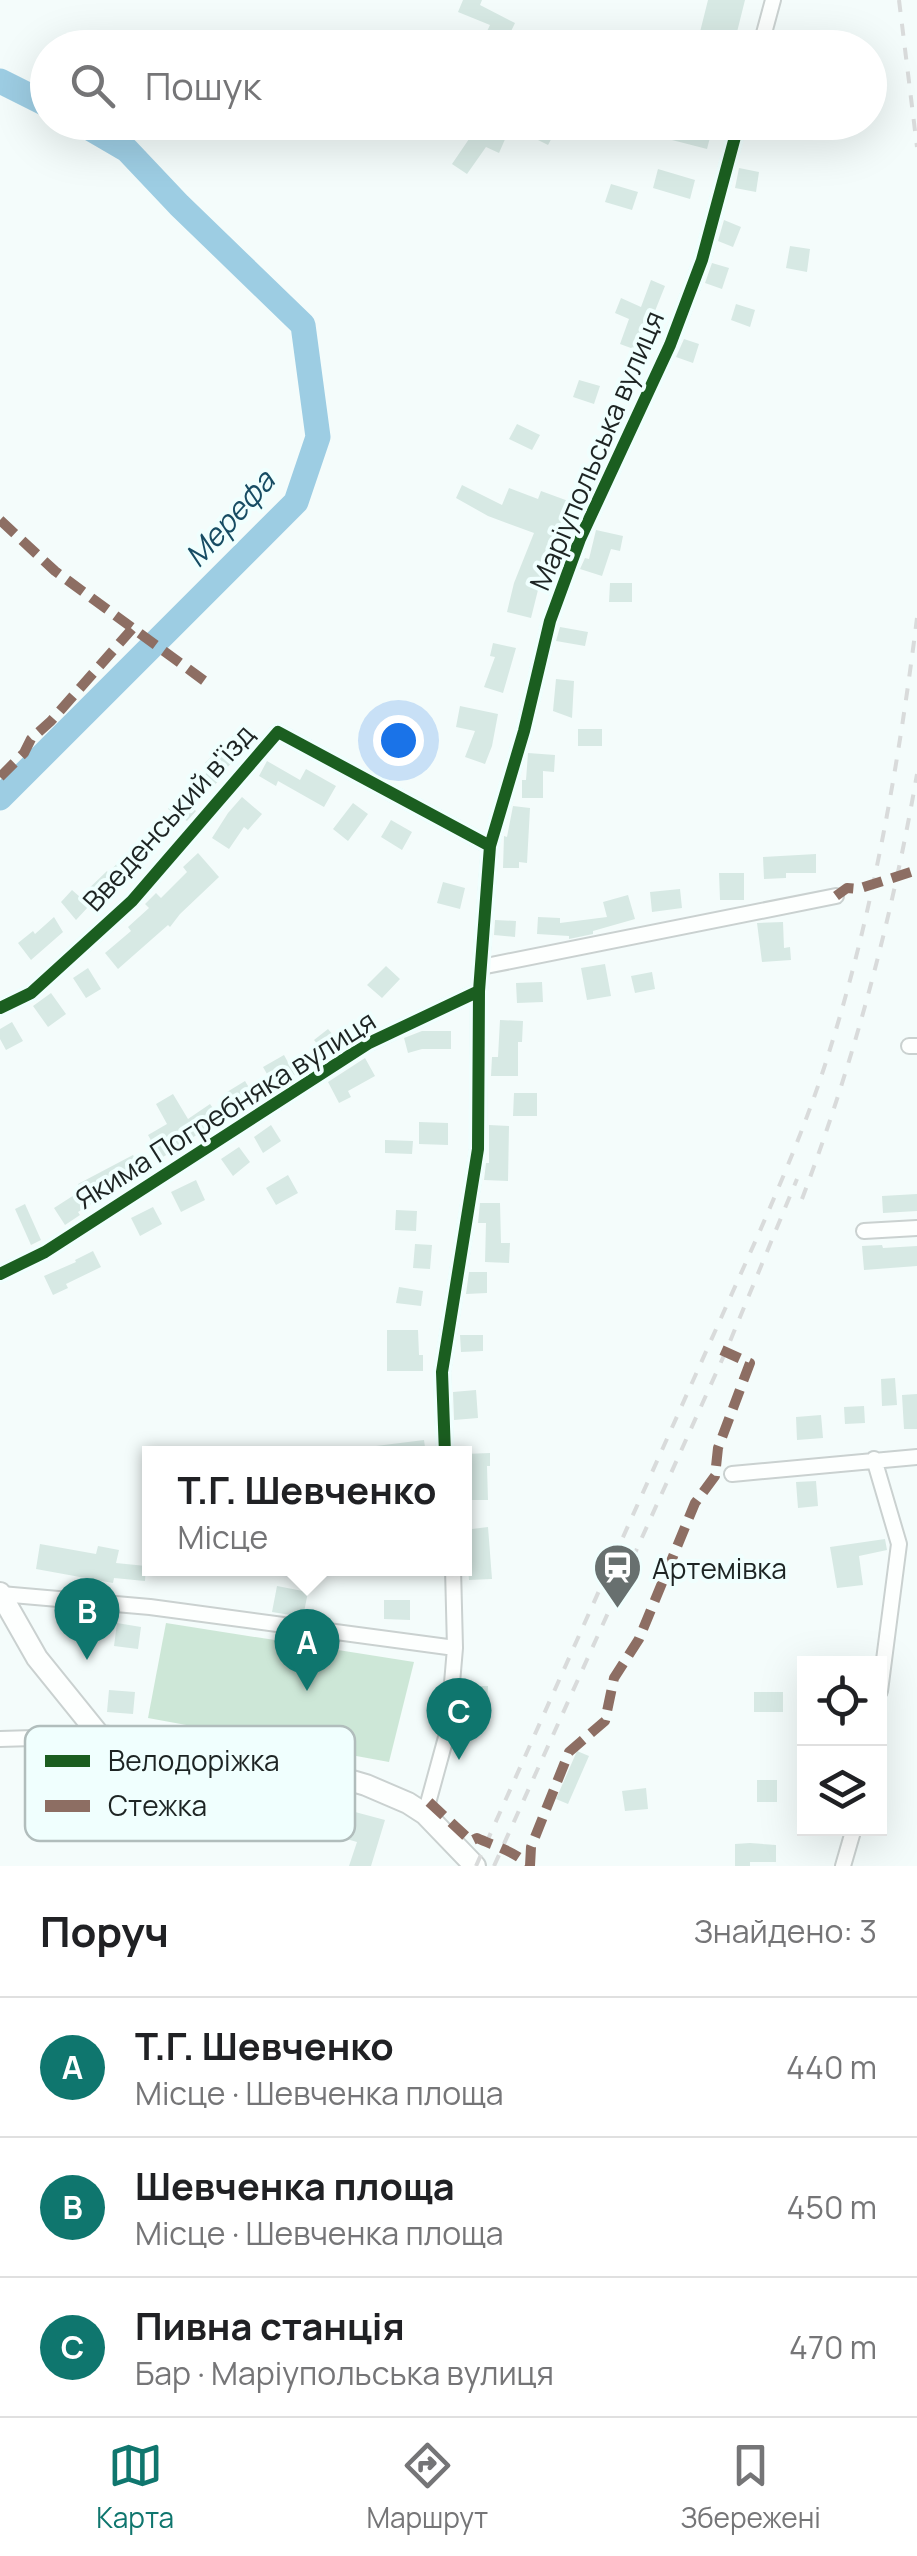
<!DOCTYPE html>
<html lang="uk">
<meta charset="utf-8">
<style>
:root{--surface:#fff;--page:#f2f2f2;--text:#202124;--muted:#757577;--line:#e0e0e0;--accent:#0f766e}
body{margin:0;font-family:Manrope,sans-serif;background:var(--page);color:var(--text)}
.controls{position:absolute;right:30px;bottom:30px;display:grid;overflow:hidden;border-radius:0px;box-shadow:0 10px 40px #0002}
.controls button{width:90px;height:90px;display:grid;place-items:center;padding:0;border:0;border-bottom:2px solid var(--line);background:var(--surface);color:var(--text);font:50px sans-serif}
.you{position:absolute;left:398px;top:740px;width:35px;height:35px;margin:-25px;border:8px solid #fff;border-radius:50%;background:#1a73e8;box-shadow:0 0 0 15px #1a73e833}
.badge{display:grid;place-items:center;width:65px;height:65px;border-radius:50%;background:var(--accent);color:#fff;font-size:32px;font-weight:700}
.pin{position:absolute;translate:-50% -82px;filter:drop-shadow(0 2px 5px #0008)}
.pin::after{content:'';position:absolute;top:52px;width:35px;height:30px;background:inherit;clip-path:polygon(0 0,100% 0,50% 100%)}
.popup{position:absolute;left:142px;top:1446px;width:330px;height:130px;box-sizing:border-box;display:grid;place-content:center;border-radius:0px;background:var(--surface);filter:drop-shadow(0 2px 8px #0005);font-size:32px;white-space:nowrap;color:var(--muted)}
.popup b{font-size:38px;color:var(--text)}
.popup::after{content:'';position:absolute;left:50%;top:100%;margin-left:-20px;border:20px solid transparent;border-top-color:var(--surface)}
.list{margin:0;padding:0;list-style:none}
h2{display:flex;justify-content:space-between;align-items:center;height:130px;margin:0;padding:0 40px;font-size:42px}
h2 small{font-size:32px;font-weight:400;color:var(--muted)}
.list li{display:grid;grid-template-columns:65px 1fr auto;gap:30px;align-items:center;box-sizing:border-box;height:140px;padding:0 40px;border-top:2px solid var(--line)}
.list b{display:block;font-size:38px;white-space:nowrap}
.list p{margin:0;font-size:32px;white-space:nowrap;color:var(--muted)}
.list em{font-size:32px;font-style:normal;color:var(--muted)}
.icon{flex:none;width:55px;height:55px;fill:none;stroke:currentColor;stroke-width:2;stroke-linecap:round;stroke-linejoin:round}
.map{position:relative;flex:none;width:917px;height:1866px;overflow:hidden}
.search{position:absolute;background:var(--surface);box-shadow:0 10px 40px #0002;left:30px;right:30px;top:30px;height:110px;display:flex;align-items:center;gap:25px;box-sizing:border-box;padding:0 35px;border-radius:55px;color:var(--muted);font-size:38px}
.sheet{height:550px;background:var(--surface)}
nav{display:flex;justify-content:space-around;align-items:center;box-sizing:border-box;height:140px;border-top:2px solid var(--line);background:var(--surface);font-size:28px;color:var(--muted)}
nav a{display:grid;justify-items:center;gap:5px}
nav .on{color:var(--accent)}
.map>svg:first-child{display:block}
.green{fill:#cde7d7}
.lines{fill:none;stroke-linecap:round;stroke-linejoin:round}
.river{stroke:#9dcde3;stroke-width:25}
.building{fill:#d7e9e4}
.street-casing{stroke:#cad1d0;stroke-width:18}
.secondary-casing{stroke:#cad1d0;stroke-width:24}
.street{stroke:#fdfffe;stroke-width:14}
.secondary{stroke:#fdfffe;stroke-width:20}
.rail{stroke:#d9dbdb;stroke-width:4;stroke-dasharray:12 12;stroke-linecap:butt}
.quiet{stroke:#8d6e63;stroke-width:10;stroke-dasharray:20 10;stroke-linecap:butt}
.cycleway-casing{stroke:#f0fffe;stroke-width:19}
.cycleway{stroke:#1b5e20;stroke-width:12}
.labels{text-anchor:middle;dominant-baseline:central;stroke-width:8;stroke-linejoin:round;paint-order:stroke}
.street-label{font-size:28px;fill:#1d2423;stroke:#f0fffe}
.poi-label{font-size:28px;fill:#1d2423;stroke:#f0fffe;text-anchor:start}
.water-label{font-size:30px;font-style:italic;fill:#174c63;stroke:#f0fffe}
.key{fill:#f0fffe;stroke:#b1bdbc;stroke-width:2.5}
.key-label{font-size:28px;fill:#1d2423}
</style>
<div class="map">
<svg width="917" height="1866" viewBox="0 0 917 1866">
<rect width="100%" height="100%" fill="#f4fcfb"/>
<path class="green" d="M166,1623L414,1662L389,1762L148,1718Z"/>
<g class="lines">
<path class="river" d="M0,81L48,105
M0,798L296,502L318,437L303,325L179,205L127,150L79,122"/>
</g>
<path class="building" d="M463,0H482L480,5L515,23L503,48H479L490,25L458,12Z
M708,0H745L733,48H696Z
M466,122L483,129L484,127L506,137L499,153L486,147L467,174L452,164L469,139L460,135Z
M529,122L554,134L548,145L524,133Z
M677,122H714L707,149L672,140Z
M739,168L759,172L756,192L735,188Z
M658,169L695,180L690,199L653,188Z
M611,184L638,192L632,210L605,202Z
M724,220L741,227L733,247L718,241Z
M790,246L810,249L807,272L786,268Z
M712,263L729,268L722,289L705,283Z
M651,280L665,286L639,351L620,344L629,319L615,313L621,298L641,307Z
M736,304L755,310L750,327L731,320Z
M684,339L699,344L693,363L676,357Z
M579,380L600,386L594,404L573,397Z
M517,424L540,435L532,450L509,439Z
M462,485L502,505L509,488L538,499L541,491L571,502L563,522H561L545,552L550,553L536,589L538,590L531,618L507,612L514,583L534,533L488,516L456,498Z
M596,530L623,536L620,551L611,549L602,576L580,569L585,558L589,559Z
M610,583H632V602H609Z
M560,627L588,632L585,646L556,641Z
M493,643L516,648L503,693L484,687L495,657L490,656Z
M556,679L574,681L572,718L553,711Z
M460,706L498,714L492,746L485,764L465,757L475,731L456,727Z
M240,729L253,743L219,775L222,777L211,789L208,786L199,795L192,789L212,767L205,763Z
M578,729H602V746H578Z
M528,753L555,755L554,772L543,771V798H522V780H526Z
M267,761L300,780L306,769L336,786L324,807L278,781L276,786L259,776Z
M178,797L196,811L187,821L168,809Z
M242,797L262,814L248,830L244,827L229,849L212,838L228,813Z
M353,803L368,814L348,841L333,829Z
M513,806L530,808L527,863L519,862V868H503L504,836L507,837Z
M391,820L412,832L402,850L381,837Z
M132,848L145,861L110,900L102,892L76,920L61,902L72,890L80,897L107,871L108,873Z
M198,853L219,877L180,914L170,927L168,925L118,969L105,953L131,931L128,927L149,908L145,904L156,893L161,898L187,872L183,867Z
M816,854V873H786V878L764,879L763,857Z
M719,873H744V900H720Z
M443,882L465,888L460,909L437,903Z
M680,889L682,908L652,912L650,892Z
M628,895L635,919L593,931V934L569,939V936L537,934L538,917L560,918V923L607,917L603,902Z
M54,917L63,932L31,960L18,943L33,931L35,934Z
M495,920L516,921L515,937L494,935Z
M783,922L784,948L790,947L791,960L762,962L757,923Z
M605,964L611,996L587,1000L581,968Z
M386,966L400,979L382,998L367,985Z
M88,968L101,989L86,998L73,978Z
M652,972L655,989L635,993L631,976Z
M542,982L543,1002L517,1003L516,983Z
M51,993L66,1014L48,1027L33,1006Z
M500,1020L523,1021L522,1042H518V1076H491L492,1057H498Z
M12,1022L23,1041L6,1050L0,1039V1029Z
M328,1029L340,1043L326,1055L314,1040Z
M422,1031H451V1049H422L408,1053L404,1038Z
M284,1055L295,1075L274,1086L263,1067Z
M365,1058L375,1076L348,1091L351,1097L339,1103L328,1082Z
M245,1081L257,1101L239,1112L227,1092Z
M514,1093H537V1116H513Z
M173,1094L188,1119L210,1104L220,1118L188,1141L189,1142L161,1158L148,1135L167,1124L156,1104Z
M419,1122L448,1123V1145L419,1144Z
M271,1125L281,1141L263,1153L254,1137Z
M489,1125L509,1126L508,1181L484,1180L486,1163H489Z
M385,1140L413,1141L412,1154L385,1153Z
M239,1147L250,1162L233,1176L221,1159Z
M133,1155L143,1172L78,1212L80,1215L65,1225L54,1208L82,1190L78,1184Z
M288,1175L298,1193L276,1205L266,1188Z
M196,1180L205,1200L181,1212L171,1192Z
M917,1194V1211L883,1213L882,1196Z
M480,1203H500L501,1243H510L509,1263L485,1262L486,1223H478Z
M25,1204L41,1240L31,1245L15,1209Z
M153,1207L162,1224L140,1236L131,1218Z
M396,1210L417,1211L416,1231L395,1230Z
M415,1244L432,1245L430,1269L413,1268Z
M882,1245L883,1248L917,1246V1266L864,1270L862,1246Z
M93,1251L101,1267L66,1284L68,1288L53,1295L44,1276L76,1262L75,1260Z
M469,1272H487V1293L466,1294Z
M399,1287L423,1291L421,1306L396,1303Z
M387,1330H418L419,1355H423V1371H387Z
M460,1335H483V1351L461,1352Z
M895,1378L897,1405L882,1406L881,1379Z
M476,1390L478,1418L454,1420L453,1392Z
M917,1394V1429H904L902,1395Z
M864,1406L865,1423L845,1424L844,1407Z
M821,1415L823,1438L797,1440L796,1417Z
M424,1440L426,1454H377L376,1446Z
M490,1453V1466H487L488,1500H464V1454Z
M816,1481L818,1506L798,1508L796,1482Z
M488,1527L492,1579L469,1580L464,1530Z
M885,1539L887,1550L859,1556L863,1585L837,1588L830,1547Z
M40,1544L96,1554L98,1546L119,1550L116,1563L146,1566L145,1581L114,1578L113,1583L36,1569Z
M277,1586L308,1592L303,1617L272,1612Z
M384,1600H410V1620L384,1619Z
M117,1623L141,1627L138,1649L114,1646Z
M466,1686H488L487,1707H465Z
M109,1690L135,1692L133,1714L107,1712Z
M754,1692H783V1712H754Z
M577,1751L589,1756L568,1804L556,1799Z
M46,1759L48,1776L29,1778L28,1762Z
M147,1762L172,1765L164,1824L138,1820Z
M271,1779L317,1788L314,1801L385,1820L371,1866H349L357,1842L326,1833L328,1825L264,1813Z
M757,1780H777V1802H757Z
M646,1788L648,1809L625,1811L622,1791Z
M221,1805L252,1809L250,1826L219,1822Z
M750,1843L776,1845V1862H750V1866H735V1844Z"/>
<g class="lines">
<defs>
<path id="street" d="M760,48L773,0
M481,967L836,896
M0,1008L31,993L132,901L278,732L490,846
M909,1046H917
M864,1231L917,1228
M0,1274L45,1252L369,1043L479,991
M445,1454L442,1372L478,1149L479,991L490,846L524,731L550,621L580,539L670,345L702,260L739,122
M874,1459L899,1544L880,1691
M732,1474L917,1457
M1,1594L150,1607L455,1648
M0,1739L100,1736
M425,1814L448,1730L455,1648L453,1568
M843,1866L854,1828"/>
<path id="secondary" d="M0,1593L37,1658L100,1736L204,1748L325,1773L366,1785L408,1803L425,1814L475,1866"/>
</defs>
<use href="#street" class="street-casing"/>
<use href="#secondary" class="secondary-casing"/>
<use href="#street" class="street"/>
<use href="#secondary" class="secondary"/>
<path class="rail" d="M899,0L917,147
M802,1199C854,1061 892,919 917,774
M476,1866L759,1233C782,1180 805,1126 823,1071C871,925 898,770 917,618
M494,1866L726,1351L797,1179"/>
<path class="quiet" d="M0,520L55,571L210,685
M0,777L24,753L31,739L51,721L132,629
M836,896L847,888L858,889L917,870
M429,1802L471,1841L477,1838C497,1847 514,1851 530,1866
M530,1866L531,1847L569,1752L605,1721L614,1678L639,1639L695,1503L715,1476L718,1448L750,1363L719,1349L717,1354"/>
<defs>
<path id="cycleway" d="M0,1008L31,993L132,901L278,732L490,846
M0,1274L45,1252L369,1043L479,991
M445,1454L442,1372L478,1149L479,991L490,846L524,731L550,621L580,539L670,345L702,260L739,122"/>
</defs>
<use href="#cycleway" class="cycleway-casing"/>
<use href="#cycleway" class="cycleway"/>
</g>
<defs>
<symbol id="station-pin" viewBox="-11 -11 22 30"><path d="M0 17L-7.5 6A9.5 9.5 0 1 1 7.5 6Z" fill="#68706f" stroke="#f0fffe"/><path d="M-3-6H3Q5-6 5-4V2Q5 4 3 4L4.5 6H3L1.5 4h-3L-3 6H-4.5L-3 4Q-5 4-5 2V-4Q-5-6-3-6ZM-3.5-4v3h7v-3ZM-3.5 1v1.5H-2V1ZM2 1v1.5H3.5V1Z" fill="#fff"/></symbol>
</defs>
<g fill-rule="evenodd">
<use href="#station-pin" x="590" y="1540" width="55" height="75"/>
</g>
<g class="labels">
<g class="street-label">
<text transform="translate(596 450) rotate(-67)">Маріупольська вулиця</text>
<text transform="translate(168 817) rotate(-48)">Введенський в'їзд</text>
<text transform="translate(225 1109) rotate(-32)">Якима Погребняка вулиця</text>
</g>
<g class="poi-label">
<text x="652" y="1568">Артемівка</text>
</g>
<g class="water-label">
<text transform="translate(229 518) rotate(-48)">Мерефа</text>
</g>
</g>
<rect x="25" y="1726" width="330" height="115" rx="15" class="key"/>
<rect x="45" y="1755" width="45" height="12" fill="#1b5e20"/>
<rect x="45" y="1800" width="45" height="12" fill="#8d6e63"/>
<g class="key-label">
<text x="108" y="1771">Велодоріжка</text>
<text x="108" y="1816">Стежка</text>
</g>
</svg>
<div class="controls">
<button><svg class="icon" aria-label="locate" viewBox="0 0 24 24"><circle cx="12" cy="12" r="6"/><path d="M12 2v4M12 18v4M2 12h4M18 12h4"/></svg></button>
<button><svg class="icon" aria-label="layers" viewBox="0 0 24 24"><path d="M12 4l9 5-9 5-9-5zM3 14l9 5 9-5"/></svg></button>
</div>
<div class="you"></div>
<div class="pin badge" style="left:307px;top:1691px">A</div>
<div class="popup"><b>Т.Г. Шевченко</b>Місце</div>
<div class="pin badge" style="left:87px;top:1660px">B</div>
<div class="pin badge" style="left:459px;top:1760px">C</div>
<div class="search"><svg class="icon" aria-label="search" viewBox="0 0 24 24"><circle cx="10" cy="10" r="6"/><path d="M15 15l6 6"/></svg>Пошук</div>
</div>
<section class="sheet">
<h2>Поруч<small>Знайдено: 3</small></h2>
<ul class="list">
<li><span class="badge">A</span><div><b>Т.Г. Шевченко</b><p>Місце · Шевченка площа</p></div><em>440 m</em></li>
<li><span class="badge">B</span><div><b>Шевченка площа</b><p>Місце · Шевченка площа</p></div><em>450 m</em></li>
<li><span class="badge">C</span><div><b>Пивна станція</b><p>Бар · Маріупольська вулиця</p></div><em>470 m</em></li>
</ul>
</section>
<nav>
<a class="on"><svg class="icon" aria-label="map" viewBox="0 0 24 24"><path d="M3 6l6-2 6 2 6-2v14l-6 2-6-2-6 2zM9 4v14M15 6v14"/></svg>Карта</a>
<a><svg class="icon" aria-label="directions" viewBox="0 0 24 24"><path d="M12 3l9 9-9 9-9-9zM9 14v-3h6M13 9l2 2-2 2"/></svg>Маршрут</a>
<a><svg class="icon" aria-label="saved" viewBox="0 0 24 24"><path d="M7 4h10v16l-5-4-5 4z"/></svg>Збережені</a>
</nav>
